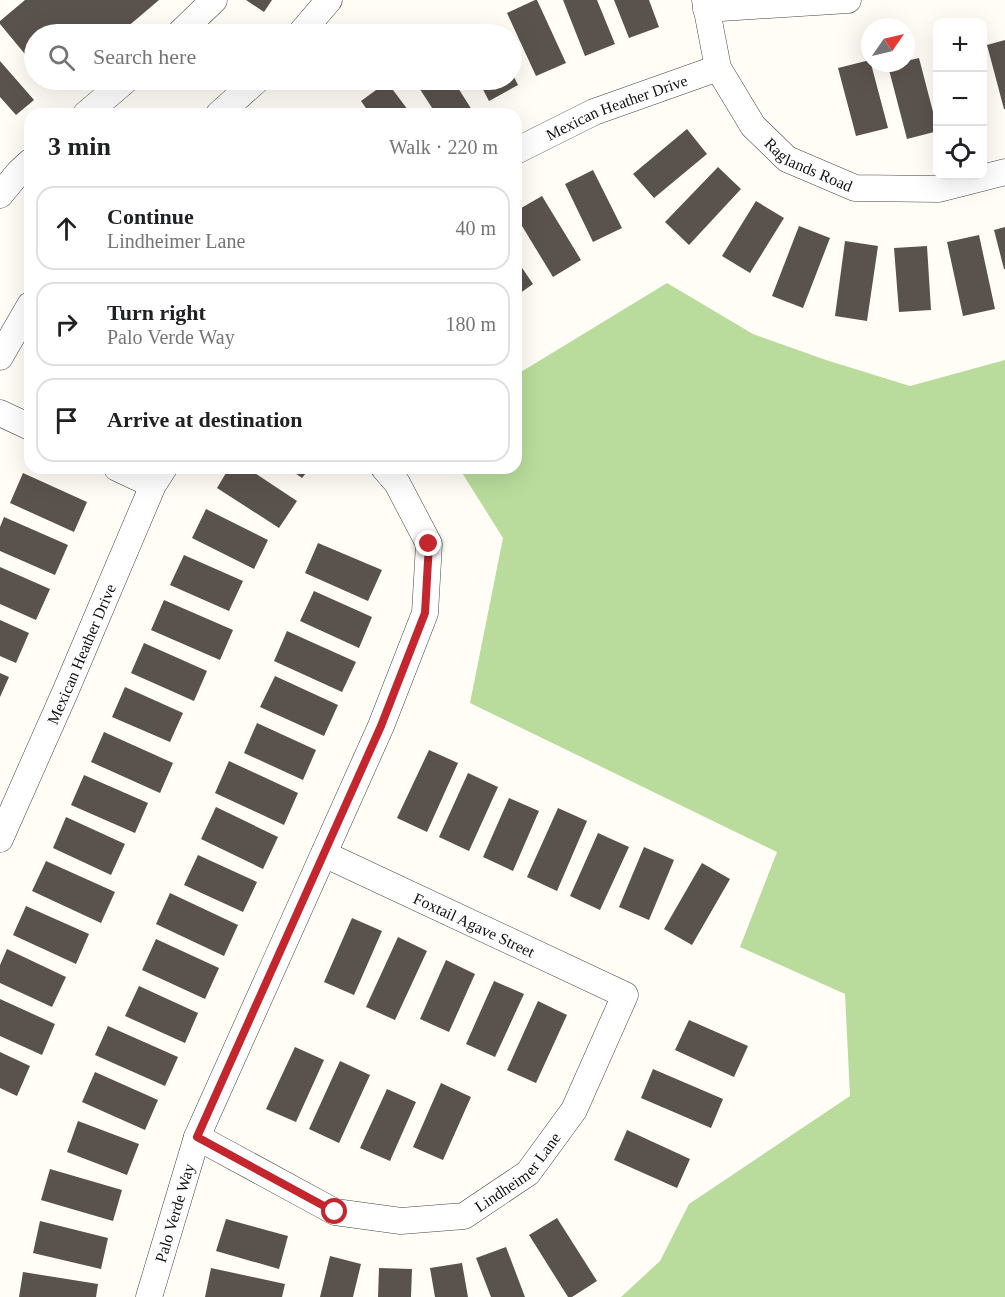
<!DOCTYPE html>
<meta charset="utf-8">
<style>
:root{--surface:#fff;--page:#f2f2f2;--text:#202124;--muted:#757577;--line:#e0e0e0}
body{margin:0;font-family:"Times New Roman",serif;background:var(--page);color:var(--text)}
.controls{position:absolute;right:18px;top:18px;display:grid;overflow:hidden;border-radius:12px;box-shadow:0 6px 24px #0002}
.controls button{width:54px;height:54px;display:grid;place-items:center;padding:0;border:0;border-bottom:2px solid var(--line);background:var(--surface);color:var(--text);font:30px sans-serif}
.compass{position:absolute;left:861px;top:18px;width:54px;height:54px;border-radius:50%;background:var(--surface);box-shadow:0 6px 24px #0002;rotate:56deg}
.stop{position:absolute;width:18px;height:18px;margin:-14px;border:4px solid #c4262e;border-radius:50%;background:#fff}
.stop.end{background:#c4262e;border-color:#fff;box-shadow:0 2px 6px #0008}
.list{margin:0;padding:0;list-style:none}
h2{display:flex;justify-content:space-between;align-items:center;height:78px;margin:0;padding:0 24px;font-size:26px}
h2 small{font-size:20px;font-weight:400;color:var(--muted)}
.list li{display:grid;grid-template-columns:39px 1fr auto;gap:18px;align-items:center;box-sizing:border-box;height:84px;margin:0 12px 12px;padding:0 12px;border:2px solid var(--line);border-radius:18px}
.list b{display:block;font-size:22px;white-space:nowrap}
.list p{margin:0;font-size:20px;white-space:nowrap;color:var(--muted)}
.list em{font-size:20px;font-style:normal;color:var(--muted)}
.icon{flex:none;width:33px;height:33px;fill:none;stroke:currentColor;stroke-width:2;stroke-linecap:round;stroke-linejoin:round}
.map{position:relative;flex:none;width:1005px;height:1297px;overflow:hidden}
.search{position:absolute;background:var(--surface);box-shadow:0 6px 24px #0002;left:24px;top:24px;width:498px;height:66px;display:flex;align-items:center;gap:15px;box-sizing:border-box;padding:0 21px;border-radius:33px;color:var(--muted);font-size:22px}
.panel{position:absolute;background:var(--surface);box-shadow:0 6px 24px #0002;left:24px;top:108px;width:498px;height:366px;border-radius:18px}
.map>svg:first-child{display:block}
.forest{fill:#b9dc9c}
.building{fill:#5a524d}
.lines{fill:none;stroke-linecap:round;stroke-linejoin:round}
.minor-casing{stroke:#444;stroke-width:27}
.minor{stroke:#fff;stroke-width:26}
.route{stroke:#c4262e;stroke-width:8}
.labels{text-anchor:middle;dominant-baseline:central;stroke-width:6;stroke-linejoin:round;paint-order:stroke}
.street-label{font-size:16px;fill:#111;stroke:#fff}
</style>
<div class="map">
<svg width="1005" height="1297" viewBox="0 0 1005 1297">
<rect width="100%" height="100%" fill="#fffdf5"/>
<path class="forest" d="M667,283L753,334L826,360L910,386L1005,360V1297H621L660,1261L689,1204L850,1096L845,994L740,947L777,852L470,703L503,538L459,468H516V375Z"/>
<path class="building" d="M25,0H159L119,34H34V65L0,24V21Z
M246,0H272L264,12Z
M535,0H537L566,63L536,76L507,13Z
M563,0H597L615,44L585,56Z
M614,0H649L659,27L629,38Z
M1005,40V109H1004L987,45Z
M919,58L938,131L907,139L888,66L906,63V61Z
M870,60L888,128L856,136L838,68Z
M0,61L34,100L16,115L0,97Z
M512,73L518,85L489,101L478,80H512Z
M414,80H453L472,110L466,114H436Z
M387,82L411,114H370L361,101Z
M687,129L707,154L654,198L633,174Z
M718,167L741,189L689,245L665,222Z
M593,170L622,228L593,242L565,184Z
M542,196L581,260L553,277L516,216V211Z
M756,201L784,218L750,273L722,256Z
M799,226L830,238L803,308L772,296Z
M1005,227V269H1004L994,230Z
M979,235L995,309L963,316L947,242Z
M845,241L878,246L867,321L835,316Z
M927,246L931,310L899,312L894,248Z
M516,259L533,284L516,296Z
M229,468H247L297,501L279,528L217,488Z
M288,468H310L302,478Z
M23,473L87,502L74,532L10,503Z
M206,509L268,540L254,569L192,538Z
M4,517L68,545L55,575L0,551V527Z
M318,543L382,570L368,601L305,573Z
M184,555L243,581L229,611L170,585Z
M0,567L50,589L36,620L0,604Z
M314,591L372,617L359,648L300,621Z
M164,600L233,630L220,660L151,630Z
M0,620L29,633L16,663L0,656Z
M287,631L356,662L342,692L274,661Z
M144,643L207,671L194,701L131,673Z
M0,673L9,677L0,697Z
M275,676L338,705L324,736L260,707Z
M125,687L183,713L170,742L112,717Z
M257,723L316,750L303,780L244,753Z
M104,732L173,763L160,793L91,762Z
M429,750L458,763L427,832L397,818Z
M229,761L298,793L284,825L215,793Z
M468,773L498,787L469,851L439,837Z
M84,775L148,803L135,833L71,805Z
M509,798L539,811L513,871L483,857Z
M216,807L278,837L263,869L201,839Z
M558,808L587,821L557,891L527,877Z
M66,817L125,844L111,875L53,848Z
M598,833L629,847L600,910L570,896Z
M644,847L674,860L649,920L619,907Z
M198,855L257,882L243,912L184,885Z
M46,861L115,892L101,923L32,891Z
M702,863L730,879L692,945L664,929Z
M170,893L238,925L224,956L156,924Z
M26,906L89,934L76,964L13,935Z
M352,918L382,931L354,995L324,982Z
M398,937L427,951L395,1020L366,1007Z
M156,939L219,968L205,999L142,970Z
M7,949L66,977L52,1007L0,983V965Z
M446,960L475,974L449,1032L420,1019Z
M494,981L524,994L495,1057L466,1044Z
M139,986L198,1013L185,1043L125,1016Z
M0,999L55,1024L42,1055L0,1036Z
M538,1001L567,1015L536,1083L507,1070Z
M689,1020L748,1046L734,1077L675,1050Z
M108,1026L178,1057L165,1086L95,1055Z
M295,1047L324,1060L296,1122L266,1109Z
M0,1052L30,1066L17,1096L0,1088Z
M340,1061L370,1075L339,1143L309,1129Z
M653,1069L723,1099L711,1128L641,1098Z
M95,1072L158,1100L145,1130L82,1102Z
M441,1083L471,1097L443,1160L413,1147Z
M387,1089L416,1102L390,1161L360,1148Z
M78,1121L139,1144L127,1175L67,1152Z
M627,1130L690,1159L677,1188L614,1160Z
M50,1169L122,1190L113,1221L41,1200Z
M557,1218L597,1281L572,1297H568L529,1235Z
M226,1219L288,1236L279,1269L216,1251Z
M40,1221L108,1238L101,1269L33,1253Z
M506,1247L525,1297H491L476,1258Z
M330,1256L361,1264L353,1297H320Z
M462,1263L468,1297H435L430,1268Z
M211,1268L285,1284L282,1297H205Z
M379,1268L412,1269L411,1297H378Z
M23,1272L98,1284L96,1297H19Z"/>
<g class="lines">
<defs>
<g id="minor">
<path id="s1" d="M705,0L718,68L753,126L787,159L855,188L939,189L1005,172"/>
<path d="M706,9L848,0"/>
<path d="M179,34L214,0"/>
<path d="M300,34L329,0"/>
<path d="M86,114L126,80"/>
<path d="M219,114L257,80"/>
<path id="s2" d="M516,151L594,112L718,68"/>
<path d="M0,195L19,172L30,162"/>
<path d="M0,357L30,305"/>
<path d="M0,413L30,427"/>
<path d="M117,468L153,485"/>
<path id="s3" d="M0,839L66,690L153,485L164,468"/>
<path id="s4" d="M197,1137L335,1212L401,1221L464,1216L528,1173L574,1110L625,995L324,854"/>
<path id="s5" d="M149,1297L197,1137L381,726L425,613L429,544L397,483L384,468"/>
</g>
</defs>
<use href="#minor" class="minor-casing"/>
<use href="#minor" class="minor"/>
</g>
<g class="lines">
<path class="route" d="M335,1212L197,1137L381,726L425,613L429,544"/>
</g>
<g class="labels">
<g class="street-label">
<text stroke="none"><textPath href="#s2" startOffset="110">Mexican Heather Drive</textPath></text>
<text stroke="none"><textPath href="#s1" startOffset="206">Raglands Road</textPath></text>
<text stroke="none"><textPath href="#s3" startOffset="202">Mexican Heather Drive</textPath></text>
<text transform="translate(474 925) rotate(25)">Foxtail Agave Street</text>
<text stroke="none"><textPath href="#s4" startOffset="357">Lindheimer Lane</textPath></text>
<text stroke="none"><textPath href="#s5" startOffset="88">Palo Verde Way</textPath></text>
</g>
</g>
</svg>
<div class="controls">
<button>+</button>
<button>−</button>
<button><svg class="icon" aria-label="locate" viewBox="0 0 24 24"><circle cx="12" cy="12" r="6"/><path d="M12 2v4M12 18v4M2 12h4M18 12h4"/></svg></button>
</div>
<svg class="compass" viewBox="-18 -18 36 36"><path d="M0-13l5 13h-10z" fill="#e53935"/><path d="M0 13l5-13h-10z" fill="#757577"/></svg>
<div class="stop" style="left:335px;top:1212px"></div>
<div class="stop end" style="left:429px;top:544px"></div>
<div class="search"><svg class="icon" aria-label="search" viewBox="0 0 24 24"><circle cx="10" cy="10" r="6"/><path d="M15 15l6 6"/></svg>Search here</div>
<section class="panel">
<h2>3 min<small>Walk · 220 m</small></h2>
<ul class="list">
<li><svg class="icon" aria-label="ahead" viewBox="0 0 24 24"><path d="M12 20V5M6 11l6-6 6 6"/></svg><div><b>Continue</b><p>Lindheimer Lane</p></div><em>40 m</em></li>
<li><svg class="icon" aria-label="right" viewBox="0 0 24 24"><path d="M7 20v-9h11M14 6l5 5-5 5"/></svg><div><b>Turn right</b><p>Palo Verde Way</p></div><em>180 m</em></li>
<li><svg class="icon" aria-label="arrive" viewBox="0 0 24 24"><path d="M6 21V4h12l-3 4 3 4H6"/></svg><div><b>Arrive at destination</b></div></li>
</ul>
</section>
</div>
